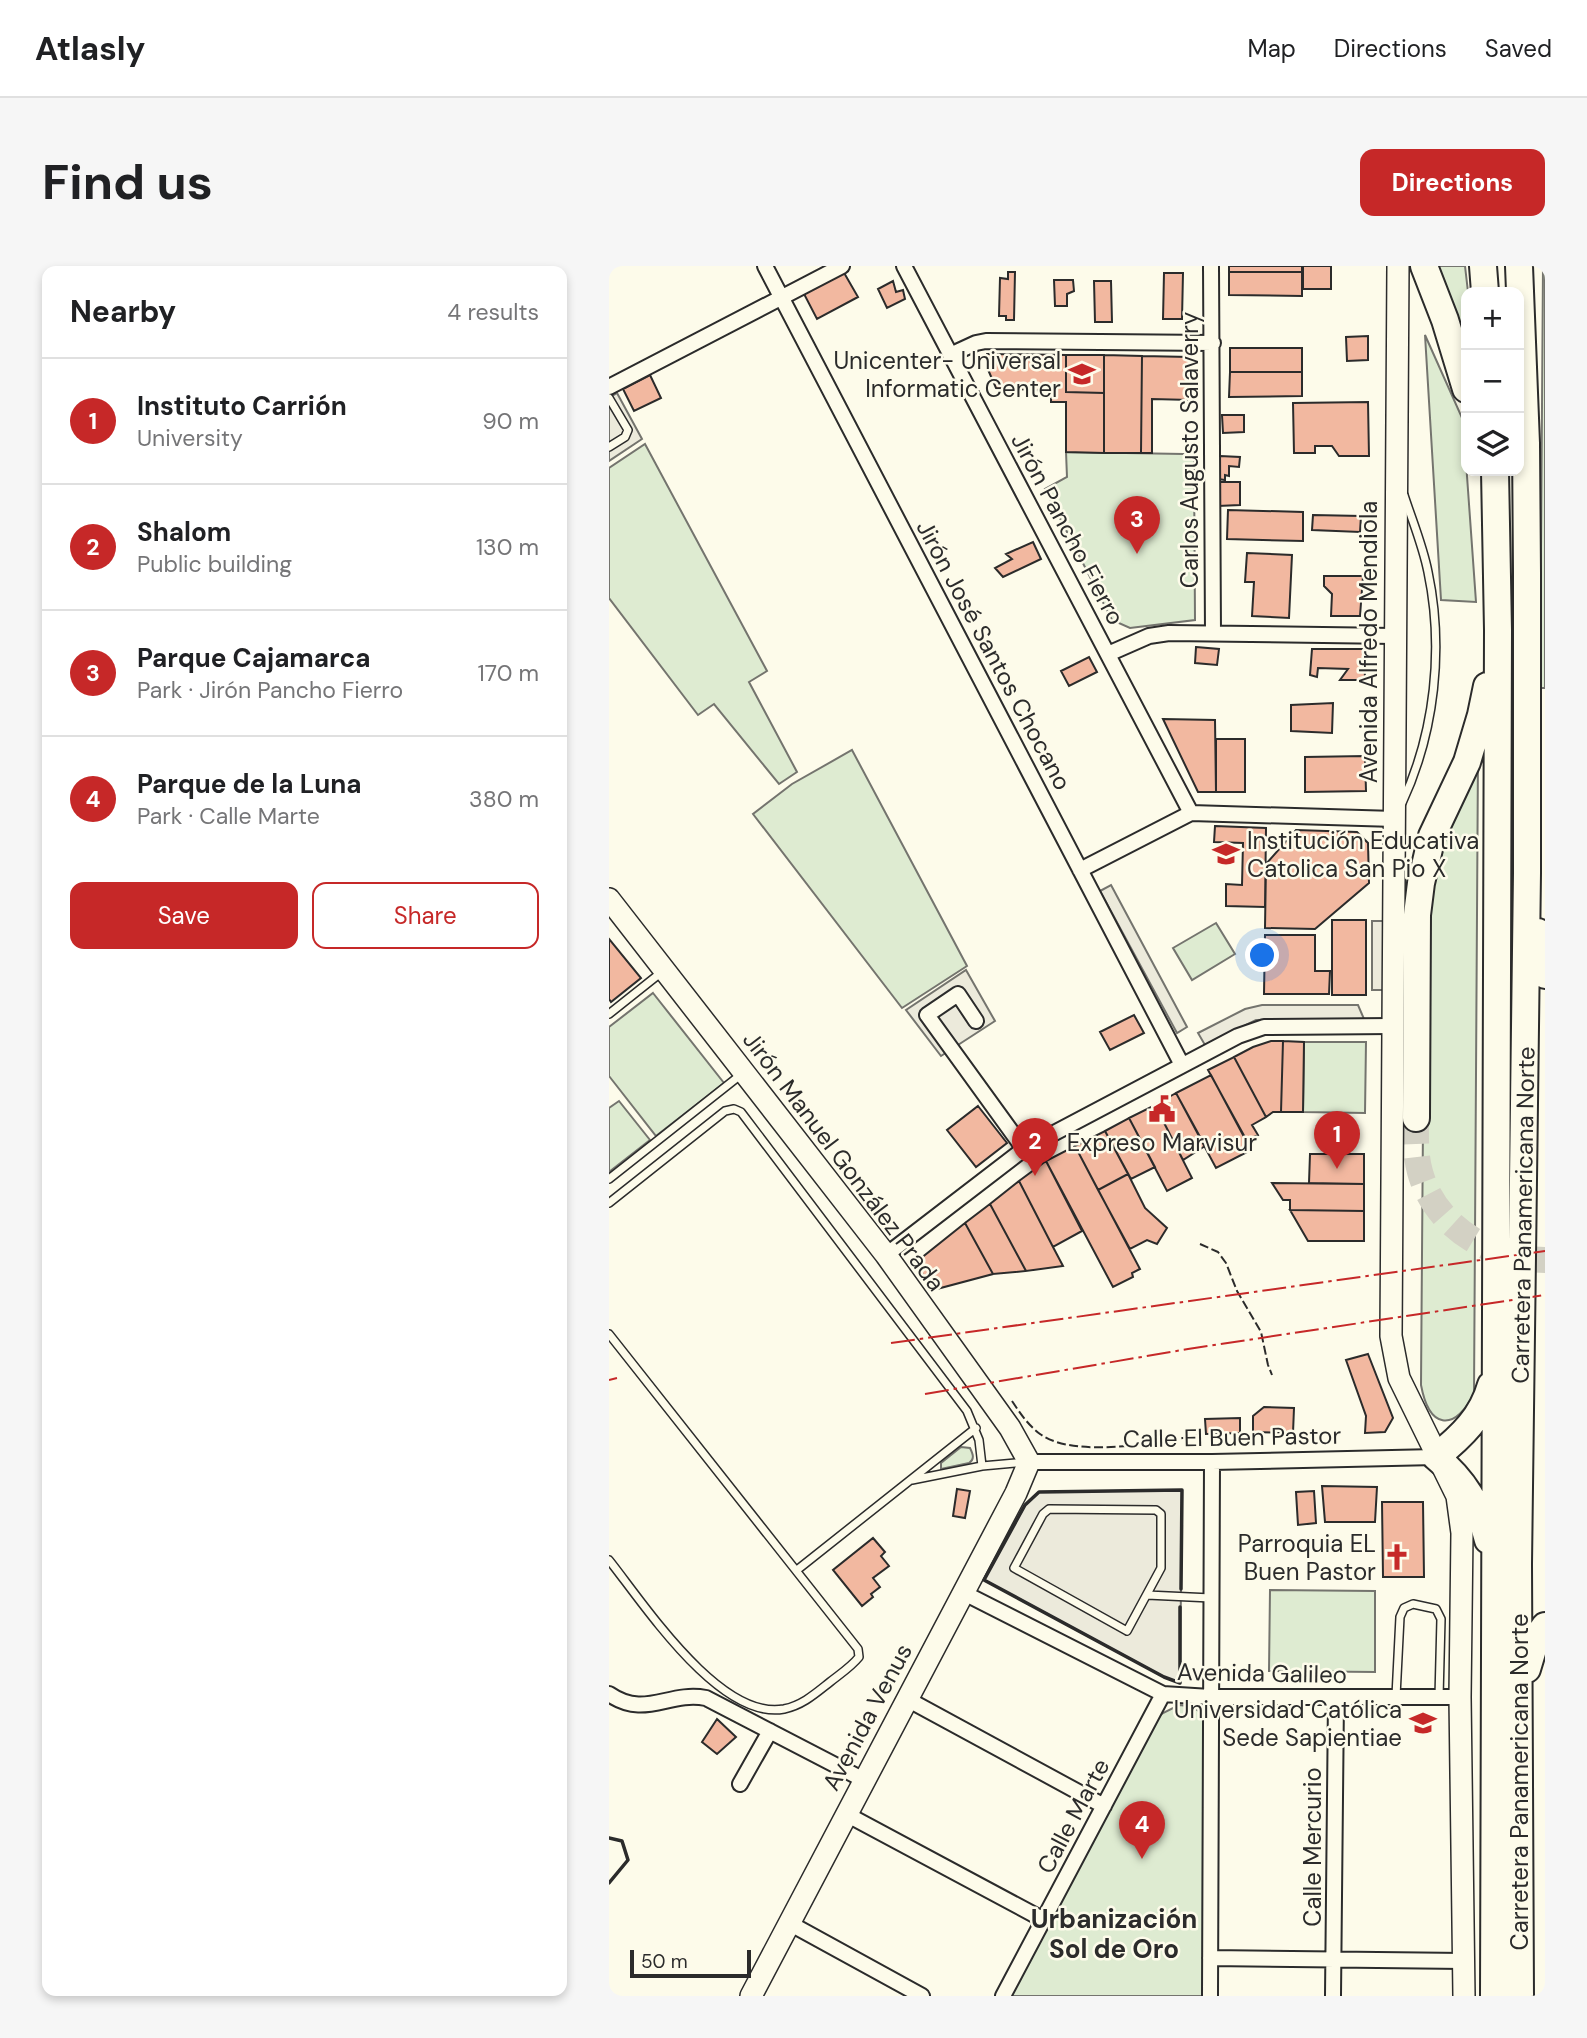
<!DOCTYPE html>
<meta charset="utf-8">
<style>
:root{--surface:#fff;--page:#f6f6f6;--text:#202124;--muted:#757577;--line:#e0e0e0;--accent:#c62828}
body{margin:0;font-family:"DM Sans",sans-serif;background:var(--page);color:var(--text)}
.controls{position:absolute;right:21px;top:21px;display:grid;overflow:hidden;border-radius:14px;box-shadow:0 4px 10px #0003}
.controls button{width:63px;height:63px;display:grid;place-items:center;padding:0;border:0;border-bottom:2px solid var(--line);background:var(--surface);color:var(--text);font:35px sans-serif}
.scale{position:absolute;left:21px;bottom:18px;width:121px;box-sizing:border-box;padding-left:7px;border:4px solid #2b2b2b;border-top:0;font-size:19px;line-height:24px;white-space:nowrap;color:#2b2b2b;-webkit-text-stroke:5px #fdfbea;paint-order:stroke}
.you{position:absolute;left:654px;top:690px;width:24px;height:24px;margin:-18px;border:5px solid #fff;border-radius:50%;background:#1a73e8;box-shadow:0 0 0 10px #1a73e833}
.badge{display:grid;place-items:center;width:46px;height:46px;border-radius:50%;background:var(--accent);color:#fff;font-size:23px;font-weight:700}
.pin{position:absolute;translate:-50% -58px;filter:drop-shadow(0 2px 4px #0008)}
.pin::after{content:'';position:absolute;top:37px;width:24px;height:21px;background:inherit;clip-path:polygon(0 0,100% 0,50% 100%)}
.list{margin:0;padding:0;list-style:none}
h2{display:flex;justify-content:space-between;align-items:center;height:91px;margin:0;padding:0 28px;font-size:30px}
h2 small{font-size:23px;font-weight:400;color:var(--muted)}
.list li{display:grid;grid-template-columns:46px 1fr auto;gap:21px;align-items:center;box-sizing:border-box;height:126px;padding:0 28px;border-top:2px solid var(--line)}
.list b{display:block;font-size:26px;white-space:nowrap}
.list p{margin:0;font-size:23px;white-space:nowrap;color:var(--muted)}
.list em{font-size:23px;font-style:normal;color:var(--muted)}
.actions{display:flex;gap:14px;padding:21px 28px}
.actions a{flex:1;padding:16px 0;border:2px solid var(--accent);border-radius:14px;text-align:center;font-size:24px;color:var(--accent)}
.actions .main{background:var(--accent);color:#fff}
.icon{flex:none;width:38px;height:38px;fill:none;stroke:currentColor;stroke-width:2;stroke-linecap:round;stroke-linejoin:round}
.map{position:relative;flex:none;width:936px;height:1730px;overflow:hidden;border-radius:14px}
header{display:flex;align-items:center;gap:42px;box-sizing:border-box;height:98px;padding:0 35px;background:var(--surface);border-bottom:2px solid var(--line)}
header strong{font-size:33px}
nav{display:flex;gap:38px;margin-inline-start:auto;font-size:24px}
.intro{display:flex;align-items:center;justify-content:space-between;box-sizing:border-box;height:168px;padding:0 42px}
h1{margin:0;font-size:49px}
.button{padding:18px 32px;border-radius:14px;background:var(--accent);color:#fff;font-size:24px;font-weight:700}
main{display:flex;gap:42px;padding:0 42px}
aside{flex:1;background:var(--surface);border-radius:14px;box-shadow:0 4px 10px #0003}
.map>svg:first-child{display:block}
.green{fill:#deebd1;stroke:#74746e;stroke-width:2}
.parking{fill:#eceadb;stroke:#74746e;stroke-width:2}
.building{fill:#f2b8a0;stroke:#2b2b2b;stroke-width:2}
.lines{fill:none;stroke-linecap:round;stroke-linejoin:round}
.highway-tunnel{stroke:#d3d1c4;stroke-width:26;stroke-dasharray:26 13;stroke-linecap:butt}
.lane-casing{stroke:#2b2b2b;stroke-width:10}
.street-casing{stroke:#2b2b2b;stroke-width:18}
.secondary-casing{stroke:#2b2b2b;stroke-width:24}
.highway-casing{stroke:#2b2b2b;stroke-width:30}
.lane{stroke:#fdfbea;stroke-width:7}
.street{stroke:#fdfbea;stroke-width:14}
.secondary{stroke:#fdfbea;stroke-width:21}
.highway{stroke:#fdfbea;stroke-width:26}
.fence{stroke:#2b2b2b;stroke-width:2;stroke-dasharray:9 3.5;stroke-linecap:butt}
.wall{stroke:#2b2b2b;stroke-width:3.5}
.power{stroke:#c62828;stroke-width:2;stroke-dasharray:24 5 3.5 5;stroke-linecap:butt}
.labels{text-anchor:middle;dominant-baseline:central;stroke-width:5;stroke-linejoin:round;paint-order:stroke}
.poi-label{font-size:24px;fill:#2b2b2b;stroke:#fdfbea;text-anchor:end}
.street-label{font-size:24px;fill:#2b2b2b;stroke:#fdfbea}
.neighbourhood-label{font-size:26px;font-weight:bold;fill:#2b2b2b;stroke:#fdfbea}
</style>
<header>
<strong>Atlasly</strong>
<nav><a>Map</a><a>Directions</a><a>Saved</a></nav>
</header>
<div class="intro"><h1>Find us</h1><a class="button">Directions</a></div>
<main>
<aside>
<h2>Nearby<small>4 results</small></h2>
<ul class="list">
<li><span class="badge">1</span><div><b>Instituto Carrión</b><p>University</p></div><em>90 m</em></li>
<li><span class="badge">2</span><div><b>Shalom</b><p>Public building</p></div><em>130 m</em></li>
<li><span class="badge">3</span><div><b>Parque Cajamarca</b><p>Park · Jirón Pancho Fierro</p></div><em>170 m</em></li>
<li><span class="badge">4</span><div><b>Parque de la Luna</b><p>Park · Calle Marte</p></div><em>380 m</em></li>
</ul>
<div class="actions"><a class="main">Save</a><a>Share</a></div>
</aside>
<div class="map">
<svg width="936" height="1730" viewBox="0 0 936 1730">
<rect width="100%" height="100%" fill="#fdfbea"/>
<path class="green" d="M826,0H856L859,26L857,87Z
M934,0H936V422H931Z
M816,69L854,154L867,336L832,334Z
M36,178L158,405L140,416L188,506L170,518L105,438L89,449L0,332V202Z
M457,186L575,188L585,193L586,354L521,362L503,354L436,223L458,211Z
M243,484L358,700L293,742L144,548L183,518Z
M869,489L865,1128C844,1167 820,1162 812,1119L814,857L822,608Z
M607,657L626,688L583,714L564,682Z
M44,727L115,817L47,870L0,810V761Z
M695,776H757L756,847L694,846Z
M10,835L41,874L0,906V842Z
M352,1181L361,1182C364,1188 366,1193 360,1197L332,1203V1197Z
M661,1324L766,1325V1406L660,1405Z
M570,1439C582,1440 588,1441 595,1451L594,1730H398L543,1456L554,1447Z"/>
<path class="parking" d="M8,127L33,173L0,195V132Z
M502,619L578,761L568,767L491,625Z
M763,655H774V724H763Z
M357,704L386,755L332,790L297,744Z
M653,739H749L755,753L647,754L596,779L589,767L636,743Z
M573,1224L571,1417L555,1411L375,1314L416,1239L430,1226Z"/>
<path class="building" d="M620,0H693V6H620Z
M694,0H722V23H694Z
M234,5L249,31L208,53L194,26Z
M399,6H406L405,54H397V50H390L391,12L399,13Z
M620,6H693V30L620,29Z
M555,7H574L573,53H554Z
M445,14H464L465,25L458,28V40H446Z
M284,15L287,26L294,24L296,33L278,42L269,23Z
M485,15H502L503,56H486Z
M759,70V94L738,95L737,71Z
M621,82H693V106H621Z
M378,88L457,89V126L495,127V187L457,186V136H442V125L387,122L377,99Z
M457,89H495V127L457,126Z
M495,89L533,90L532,187H495Z
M533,90L581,91L582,134L543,133V187H532Z
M621,106H693V130L620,131Z
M41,109L52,132L25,145L14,123Z
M759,136L760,190H730L723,180H706V187H685L684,137Z
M613,149H635V166L614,167Z
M611,190L631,191L630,201L620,200V210L616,209V214L609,213Z
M609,216H631V239L609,240Z
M619,244L694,246V275L618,273Z
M704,249L752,250L751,266L703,264Z
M424,276L432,293L394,311L386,302L403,293L397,288Z
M638,287L683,289L680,352L643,350L645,316H636Z
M715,310H754L751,350H722L723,328L715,320Z
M587,381L610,383L608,399L586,397Z
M703,383H755L756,414H731L739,403L709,402L708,411L701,409Z
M480,391L488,406L460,420L452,405Z
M724,437L723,467L682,465V439Z
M554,453L606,454L607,526H589Z
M607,473H636V526H607Z
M756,490L757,525L696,526V491Z
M606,560L657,562L656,641L617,640V618L633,619L634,577L605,576Z
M687,564L748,566L759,577L760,617L706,663L656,662L657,598Z
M723,654H757V729H723Z
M656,669H706V705H721L720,728H655Z
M0,673L32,712L2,736L0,733Z
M525,749L535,767L501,784L491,766Z
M662,775H674L672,846H664L657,851L625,791L644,781Z
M674,775L695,776L694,846H672Z
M625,791L657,851L643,859L649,869L638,875L599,804Z
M602,809L642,884L607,902L567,827Z
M567,827L596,880L574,894L546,839Z
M546,839L583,912L558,925L520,852Z
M369,840L398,877L367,901L338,864Z
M520,852L546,901L522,913L496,865Z
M496,865L519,908L489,924L466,880Z
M466,880L531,1003L523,1007L524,1011L504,1021L437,895Z
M701,888H755V918L700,917Z
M437,895L473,965L444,981L410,915Z
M519,908L536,942L558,962L548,978L538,974L521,983L489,924Z
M410,915L444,981L454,1000L417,1005L381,938Z
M663,917L755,918V945L681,944V934H674Z
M381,938L417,1005L384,1008L356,957Z
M681,944L755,945V975H699Z
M356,957L384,1008L324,1024L306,997Z
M759,1088L784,1152L776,1166L756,1167L757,1150L737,1094Z
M655,1141L685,1142L684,1167L644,1166V1150Z
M631,1152V1167L597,1168L596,1153Z
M713,1220L768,1221L766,1256H716Z
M348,1223L361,1225L356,1252L344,1250Z
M705,1225L707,1257L689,1259L687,1226Z
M773,1236H814L815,1311H774Z
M264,1272L276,1286L272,1290L280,1300L264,1312L271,1321L262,1328L264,1331L253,1340L224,1304Z
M108,1453L127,1471L108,1488L93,1476Z"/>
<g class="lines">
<path class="highway-tunnel" d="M807,852C807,870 806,888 811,906C826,961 882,994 936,994"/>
<defs>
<path id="lane" d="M0,132L19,164L16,171L0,181
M793,537C826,466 835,382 819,306C814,280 803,254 795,229
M0,748L54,705
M0,913L134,807
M0,937L116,845L125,843L132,846L358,1145L370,1174L373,1200
M0,1068L249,1383L250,1391C242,1401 231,1408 221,1416C207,1427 194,1439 175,1443C111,1455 35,1338 0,1294
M303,1214L373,1200L416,1196
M440,1243L547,1244L552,1248V1302L518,1365L405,1302L434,1248Z
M188,1304L367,1162
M538,1329L602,1332
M787,1430L791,1351L795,1342L804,1338L827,1343L832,1353L830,1431"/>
<path id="street" d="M156,0L573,799
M295,0L582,547
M602,0L604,367
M341,89L367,77L377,75L604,77
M0,121L233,0
M499,388L540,370L560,367L785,370
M471,604L582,547L786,553
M367,755L349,728L318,749L415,883
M277,989L415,883L629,770L655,761L783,760
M420,1196H603L827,1191
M353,1326L554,1428L601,1431H851
M0,1428C36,1453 59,1425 97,1432L255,1514
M298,1433L495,1540
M131,1518L161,1465
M237,1548L435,1654
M180,1657L313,1730
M601,1692L855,1695
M394,1730L554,1428
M601,1730L603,1196
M724,1730L727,1432"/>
<path id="secondary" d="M789,0L782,1070L790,1112L848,1230L853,1267L851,1431L855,1730
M0,633L277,989L401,1162L420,1196L407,1227L142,1730"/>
<path id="highway" d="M815,0L836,54L857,123
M874,0L876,26
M910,0L917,177L918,306V607L909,1298L911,1730
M929,666L936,709
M807,852L808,649L812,617L823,570L858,496L872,449L878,420
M879,1274C870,1239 855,1214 827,1191C853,1170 873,1151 882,1119
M918,1403L927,1373L936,1360
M885,1730L889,364L886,205"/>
</defs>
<use href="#lane" class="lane-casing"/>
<use href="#street" class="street-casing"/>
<use href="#secondary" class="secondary-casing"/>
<use href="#highway" class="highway-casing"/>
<use href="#lane" class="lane"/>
<use href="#street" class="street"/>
<use href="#secondary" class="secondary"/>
<use href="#highway" class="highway"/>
<path class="fence" d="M591,978L609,986L617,997L628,1025L652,1066L659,1099L663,1109
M403,1135C411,1147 419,1159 431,1168C467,1194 555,1175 597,1168"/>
<path class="wall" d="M571,1341V1417L555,1411L375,1314L416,1239L430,1226L573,1224L572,1323
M0,1572L13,1575L19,1594L0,1617"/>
<path class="power" d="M282,1077L936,985
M0,1114L8,1112
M316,1128L579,1083L936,1029"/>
</g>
<defs>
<symbol id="school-bare" viewBox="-9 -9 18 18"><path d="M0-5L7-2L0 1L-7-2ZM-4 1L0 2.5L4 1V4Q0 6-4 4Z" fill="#c62828" stroke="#fdfbea" stroke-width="2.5" paint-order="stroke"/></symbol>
<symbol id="civic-bare" viewBox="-9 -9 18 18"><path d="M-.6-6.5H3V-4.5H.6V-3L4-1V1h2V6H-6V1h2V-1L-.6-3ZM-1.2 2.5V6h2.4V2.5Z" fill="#c62828" stroke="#fdfbea" stroke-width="2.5" paint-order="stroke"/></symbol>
<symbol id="church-bare" viewBox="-9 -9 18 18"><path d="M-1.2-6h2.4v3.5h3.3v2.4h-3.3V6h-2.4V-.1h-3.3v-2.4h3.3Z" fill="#c62828" stroke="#fdfbea" stroke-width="2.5" paint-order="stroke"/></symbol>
<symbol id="university-bare" viewBox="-9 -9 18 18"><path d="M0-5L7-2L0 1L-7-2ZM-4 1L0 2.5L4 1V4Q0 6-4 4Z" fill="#c62828" stroke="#fdfbea" stroke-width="2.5" paint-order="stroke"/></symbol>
</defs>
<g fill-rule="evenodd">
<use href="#school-bare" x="454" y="89" width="38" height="38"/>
<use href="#school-bare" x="598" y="569" width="38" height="38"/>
<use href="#civic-bare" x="534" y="824" width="38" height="38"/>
<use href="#church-bare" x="769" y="1272" width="38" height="38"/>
<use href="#university-bare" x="795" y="1438" width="38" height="38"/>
</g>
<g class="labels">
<g class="poi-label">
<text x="452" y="94">Unicenter- Universal<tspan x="452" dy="28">Informatic Center</tspan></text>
<text x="638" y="574" text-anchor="start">Institución Educativa<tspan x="638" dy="28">Catolica San Pio X</tspan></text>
<text x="553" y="876" text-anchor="middle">Expreso Marvisur</text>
<text x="767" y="1277">Parroquia EL<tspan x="767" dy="28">Buen Pastor</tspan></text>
<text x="793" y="1443">Universidad Católica<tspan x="793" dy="28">Sede Sapientiae</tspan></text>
</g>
<g class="street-label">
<text transform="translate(580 184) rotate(-90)">Carlos Augusto Salaverry</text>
<text transform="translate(459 263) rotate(62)">Jirón Pancho Fierro</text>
<text transform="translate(759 376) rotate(-90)">Avenida Alfredo Mendiola</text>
<text transform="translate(385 389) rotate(62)">Jirón José Santos Chocano</text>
<text transform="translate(235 895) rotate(53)">Jirón Manuel González Prada</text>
<text transform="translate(914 949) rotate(-89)">Carretera Panamericana Norte</text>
<text transform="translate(623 1171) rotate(-1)">Calle El Buen Pastor</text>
<text transform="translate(653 1407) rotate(1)">Avenida Galileo</text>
<text transform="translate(258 1451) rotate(-62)">Avenida Venus</text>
<text transform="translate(910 1516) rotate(-90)">Carretera Panamericana Norte</text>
<text transform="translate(464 1550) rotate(-62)">Calle Marte</text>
<text transform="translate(703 1581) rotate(-90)">Calle Mercurio</text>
</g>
<g class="neighbourhood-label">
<text x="505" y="1653">Urbanización<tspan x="505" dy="30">Sol de Oro</tspan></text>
</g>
</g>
</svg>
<div class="controls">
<button>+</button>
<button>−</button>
<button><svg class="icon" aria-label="layers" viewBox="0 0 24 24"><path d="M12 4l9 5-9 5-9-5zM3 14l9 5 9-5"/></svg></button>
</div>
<div class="scale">50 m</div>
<div class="you"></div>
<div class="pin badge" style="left:728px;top:903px">1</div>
<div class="pin badge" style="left:426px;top:910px">2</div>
<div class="pin badge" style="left:528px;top:288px">3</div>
<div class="pin badge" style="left:533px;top:1593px">4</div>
</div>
</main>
